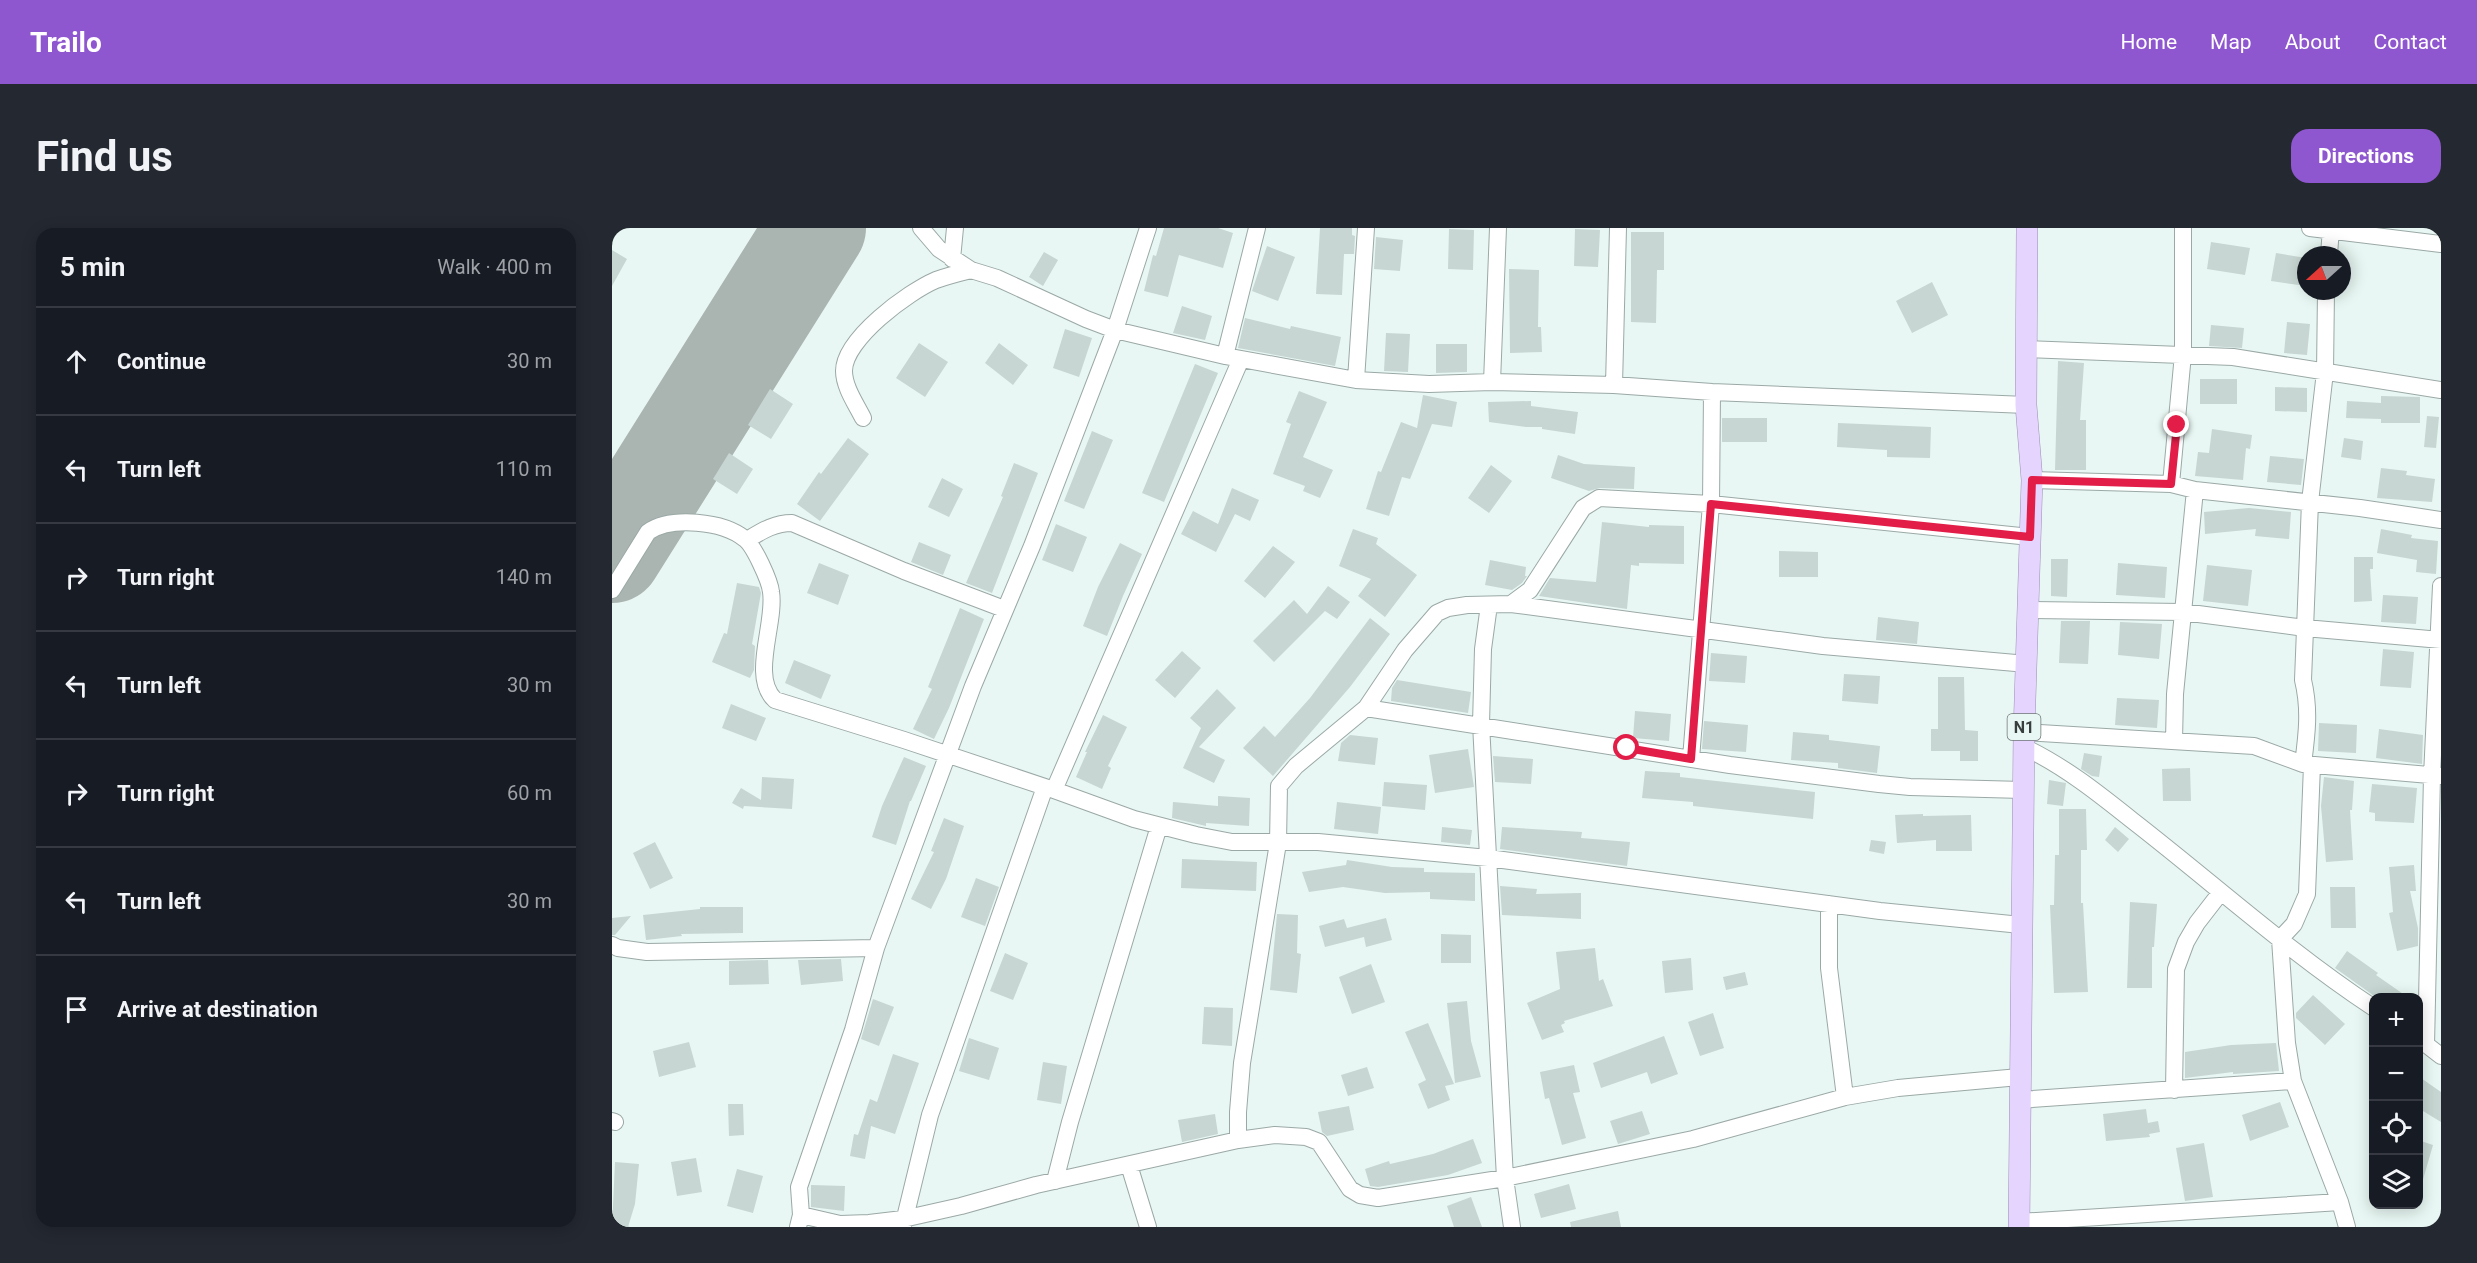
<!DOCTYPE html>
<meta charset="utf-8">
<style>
:root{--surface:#171b24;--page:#242831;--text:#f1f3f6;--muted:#9ea1a6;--line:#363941;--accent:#8f57cf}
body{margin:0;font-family:Roboto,sans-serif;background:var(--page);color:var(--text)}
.controls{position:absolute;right:18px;bottom:18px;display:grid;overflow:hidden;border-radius:12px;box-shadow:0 3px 15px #0003}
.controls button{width:54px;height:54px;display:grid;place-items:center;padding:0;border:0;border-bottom:2px solid var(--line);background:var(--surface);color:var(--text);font:30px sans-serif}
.compass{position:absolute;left:1685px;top:18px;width:54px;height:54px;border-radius:50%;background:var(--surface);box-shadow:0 3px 15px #0003;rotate:249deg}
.stop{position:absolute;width:18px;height:18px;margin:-14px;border:4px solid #e11d48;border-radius:50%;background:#fff}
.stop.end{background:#e11d48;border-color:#fff;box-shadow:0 2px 6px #0008}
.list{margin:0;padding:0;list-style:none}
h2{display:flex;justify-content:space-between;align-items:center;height:78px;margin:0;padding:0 24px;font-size:26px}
h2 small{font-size:20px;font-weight:400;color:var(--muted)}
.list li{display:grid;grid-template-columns:39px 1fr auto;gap:18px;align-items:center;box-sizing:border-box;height:108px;padding:0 24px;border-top:2px solid var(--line)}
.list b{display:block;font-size:22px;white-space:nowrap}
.list em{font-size:20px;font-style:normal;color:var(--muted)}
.icon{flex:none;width:33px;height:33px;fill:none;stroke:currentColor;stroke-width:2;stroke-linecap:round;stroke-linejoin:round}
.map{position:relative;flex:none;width:1829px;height:999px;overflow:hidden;border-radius:18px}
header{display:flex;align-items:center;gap:36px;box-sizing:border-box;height:84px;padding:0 30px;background:var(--accent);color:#fff}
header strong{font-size:28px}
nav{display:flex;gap:33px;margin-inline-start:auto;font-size:21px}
.intro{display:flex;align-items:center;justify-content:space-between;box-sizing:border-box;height:144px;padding:0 36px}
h1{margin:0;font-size:42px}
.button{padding:15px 27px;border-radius:18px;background:var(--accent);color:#fff;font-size:21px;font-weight:700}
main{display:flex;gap:36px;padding:0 36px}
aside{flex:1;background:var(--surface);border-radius:18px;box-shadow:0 3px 15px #0003}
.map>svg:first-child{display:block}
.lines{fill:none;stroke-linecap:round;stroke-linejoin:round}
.runway{stroke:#aab5b2;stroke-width:100}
.building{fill:#c7d6d2}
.minor-casing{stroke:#9ba9a6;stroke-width:18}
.major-casing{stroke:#9d8db8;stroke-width:22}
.minor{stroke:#fff;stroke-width:16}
.major{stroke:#e5d4fd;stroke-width:21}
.route{stroke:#e11d48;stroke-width:8}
.labels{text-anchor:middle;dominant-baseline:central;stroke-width:4.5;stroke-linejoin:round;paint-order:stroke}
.shield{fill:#e8f7f3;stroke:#6d7674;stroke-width:1.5}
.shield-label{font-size:16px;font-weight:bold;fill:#383e3d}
</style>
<header>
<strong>Trailo</strong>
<nav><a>Home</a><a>Map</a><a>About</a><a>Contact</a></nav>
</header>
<div class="intro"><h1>Find us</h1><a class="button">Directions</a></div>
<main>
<aside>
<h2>5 min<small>Walk · 400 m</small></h2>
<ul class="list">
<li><svg class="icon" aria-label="ahead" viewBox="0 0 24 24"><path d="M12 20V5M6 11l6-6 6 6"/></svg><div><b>Continue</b></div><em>30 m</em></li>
<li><svg class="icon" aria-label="left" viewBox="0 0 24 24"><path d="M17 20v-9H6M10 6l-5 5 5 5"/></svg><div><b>Turn left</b></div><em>110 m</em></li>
<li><svg class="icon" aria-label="right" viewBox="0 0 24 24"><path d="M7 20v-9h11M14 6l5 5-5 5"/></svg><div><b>Turn right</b></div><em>140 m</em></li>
<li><svg class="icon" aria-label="left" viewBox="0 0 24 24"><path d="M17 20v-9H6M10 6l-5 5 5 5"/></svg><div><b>Turn left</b></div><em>30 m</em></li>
<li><svg class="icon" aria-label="right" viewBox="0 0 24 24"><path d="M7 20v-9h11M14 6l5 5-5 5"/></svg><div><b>Turn right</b></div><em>60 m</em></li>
<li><svg class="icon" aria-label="left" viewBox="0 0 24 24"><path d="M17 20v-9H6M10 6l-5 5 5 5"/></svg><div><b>Turn left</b></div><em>30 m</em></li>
<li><svg class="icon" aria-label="arrive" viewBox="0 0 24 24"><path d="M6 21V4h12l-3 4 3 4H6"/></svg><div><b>Arrive at destination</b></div></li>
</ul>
</aside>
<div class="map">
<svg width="1829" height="999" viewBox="0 0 1829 999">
<rect width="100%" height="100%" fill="#e8f7f3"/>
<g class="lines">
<path class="runway" d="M0,325L204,0"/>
</g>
<path class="building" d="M552,0H606L621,5L611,40L567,27L556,69L532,63L541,27L544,28Z
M708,0H740V7L743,8L742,26H732L730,67L704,66Z
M837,1L862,2L861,42L836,41Z
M963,1L988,2L986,39L962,38Z
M1019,4H1052V42H1045L1044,95L1019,94Z
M764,9L791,12L788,43L762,41Z
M1599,14L1638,20L1633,47L1595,41Z
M655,18L683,29L666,73L640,63Z
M0,22L15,31L0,58Z
M432,24L446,32L431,58L417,49Z
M1664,25L1694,30V58L1659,53Z
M897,41L927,42L926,99H929L930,124L898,125Z
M1320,54L1336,87L1300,105L1284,73Z
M570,78L600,88L593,112L561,105Z
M633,90L678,101L679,98L729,109L723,138L626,120Z
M1675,94L1698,96L1695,127L1672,125Z
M1599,97L1632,100L1630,120L1597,118Z
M453,101L480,110L467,149L441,140Z
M774,105L798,106L796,144L772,143Z
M307,115L336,134L313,169L284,150Z
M387,115L416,137L401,157L373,135Z
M824,116H855V144L824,145Z
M1446,133L1472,135L1468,192H1474V242H1443Z
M583,136L606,145L552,274L530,265Z
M1588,151H1625V176H1588Z
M1663,159L1695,160V184L1663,183Z
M158,161L181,176L159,211L136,197Z
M687,163L715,174L691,229L721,242L708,270L691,263L693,258L661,246L679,196L674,194Z
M811,167L845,174L840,199L820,196L798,251L790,249L777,288L754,281L766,243L769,244L789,194L805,200Z
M1769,168L1808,169V195H1769V191L1734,190L1735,173L1769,175Z
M919,173V178L966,184L963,206L930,201V199H914L877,194L876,174Z
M1815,188L1827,189L1824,220L1812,219Z
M1110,190H1155V214H1110Z
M1226,195L1319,199L1318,230L1275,229V222L1225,219Z
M1600,201L1640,207L1638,221L1634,220L1631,252L1583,248L1586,224L1597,225Z
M480,203L501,212L472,281L452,273Z
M236,210L257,226L208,293L185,276L207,244L209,246Z
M1732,210L1751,213L1749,232L1729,229Z
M117,225L141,241L125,266L101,251Z
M946,227L972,236L1023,239L1022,261L988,260L977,263L939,250Z
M1658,228L1692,231L1689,257L1655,254Z
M402,235L426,245L380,365L354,355L391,269L389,268Z
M879,237L900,253L877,285L856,270Z
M1769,240L1795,243L1794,247L1823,251L1820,274L1765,270Z
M330,250L351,261L337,289L316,279Z
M620,260L647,272L638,293L623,286L604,324L569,306L581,283L606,296Z
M1637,280L1679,284L1677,311L1643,308L1644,301L1593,306L1592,284Z
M990,294L1037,299V297L1072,298V336L1027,335V338L1019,337L1015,381L927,368L938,350L984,354Z
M444,296L475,309L461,344L430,332Z
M741,301L766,310L764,316L805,347L773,389L746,368L759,351L727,338Z
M1769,301L1800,307L1799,310L1826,313L1824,346L1804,344L1805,332L1765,325Z
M307,314L339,327L331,347L299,334Z
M508,315L530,326L511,368L495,408L471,398L486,359Z
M661,318L683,334L653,370L632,353Z
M1167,323L1206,324V349H1167Z
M1742,329H1761V341H1758L1760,373L1742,374Z
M1439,331H1456L1455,369L1439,368Z
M878,332L914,339L913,348H915L910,355L900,362L873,357Z
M207,335L237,347L226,377L195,365Z
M1506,335L1555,339L1553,370L1504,367Z
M1595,337L1640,342L1636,378L1591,373Z
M125,355L147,359L149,365L140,416L143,418L142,442L138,450L100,434L112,405L115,406Z
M716,358L738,374L725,391L713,383L662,434L641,413L682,372L695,386Z
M1771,367L1806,369L1804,396L1769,394Z
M348,380L372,391L337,480L322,511L301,501L320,461L316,459Z
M1266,389L1307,394L1305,416L1264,412Z
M758,390L778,406L738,459L661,548L631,520L652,498L663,509L698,470Z
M1449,393H1478L1476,436L1447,435Z
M1508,394L1550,396L1547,431L1506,427Z
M1771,421L1802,424L1799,460L1768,458Z
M570,423L589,440L563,470L543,452Z
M1099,425L1135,428L1133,455L1097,453Z
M182,432L219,447L209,471L173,455Z
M1232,446L1268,448L1266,476L1230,473Z
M1326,449H1352L1353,502L1366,503V533H1348V523H1319V501H1326Z
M785,452L859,464L856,485L779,473L780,460Z
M605,461L624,480L587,519L613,532L602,555L571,540L589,500L578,490Z
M1505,470L1547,472L1545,500L1503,497Z
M119,476L154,490L144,513L110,500Z
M1023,483L1059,486L1057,513L1021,510Z
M491,487L515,499L496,538L499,540L490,561L464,549L475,524H473Z
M1092,493L1136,497L1134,524L1090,521Z
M1707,495L1745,497L1744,525L1706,523Z
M1767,501L1811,507L1810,536L1764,530Z
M1181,504L1217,507V512L1268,518L1265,545L1226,540V535L1179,532Z
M738,507L766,510L763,537L726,533L729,515Z
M856,521L862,559L823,565L817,527Z
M1472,525L1490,528L1487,549L1480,548L1469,541Z
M881,528L921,531L919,556L883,554Z
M292,529L314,538L299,573H298L284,617L260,609L270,578Z
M1578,540L1579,573H1551L1550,541Z
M1033,543L1068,545V549L1203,564L1201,591L1081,578V574L1030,570Z
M150,549L182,551L180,581L132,578L131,581L120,575L129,560L149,572Z
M1712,549L1742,553L1740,582H1738L1741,632L1714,634L1709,578Z
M1437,552L1454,555L1451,578L1435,576Z
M772,554L815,557L813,582L770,578Z
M1760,556L1805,560L1802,595L1763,593V585L1757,584Z
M606,568L638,570L637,598L594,595V598L560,590L561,574L606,578Z
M725,574L769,579L766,606L722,601Z
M1447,581H1474L1475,622H1469V675H1471L1476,764L1442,765L1438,677H1442L1443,627H1447Z
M1311,586V588L1359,587L1360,623H1324V612L1285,615L1283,587Z
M332,590L352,598L334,651L319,681L299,671L322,624L319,623Z
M830,599L860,602L858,617L829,614Z
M890,599L970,604L969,610L1018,614L1015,638L888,621Z
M1503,599L1517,611L1506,624L1493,612Z
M1259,612L1274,614L1272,626L1257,623Z
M43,614L61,650L38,661L21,625Z
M570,631L645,634L644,663L569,660Z
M735,632L780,639L812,640V644L863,645V673L818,671V664L773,665L731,659L697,664L690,644L734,637Z
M1802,637L1804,663H1798L1806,700V718L1785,723L1777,685L1781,684L1777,639Z
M364,650L387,659L373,698L349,689Z
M888,658L925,661L924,666L969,665V691L890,687Z
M1718,659H1743L1744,700H1719Z
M1518,674L1545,676L1542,719H1540V760H1515Z
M88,679H131V705L69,706L70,708L34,712L31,687L88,681Z
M665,686L686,687L685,725L689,726L685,765L658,762Z
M19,688L3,707H0V690Z
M774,690L780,712L754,719L752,709L713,719L707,698L732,691L735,700Z
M829,706L859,707V735H829Z
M983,720L987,753L991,751L1001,778L952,793L953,795L949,797L952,804L930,812L915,775L948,761L944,724Z
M1735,723L1766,745L1764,747L1797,770H1765L1723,740Z
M393,725L416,735L401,772L378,763Z
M1079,730L1081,762L1053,765L1050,733Z
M229,731L231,753L189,757L186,732Z
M156,732L157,756L117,757V733Z
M759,736L773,774L740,786L727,749Z
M1133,744L1136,757L1114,762L1111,749Z
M1701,767L1733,796L1713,817L1684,790V785Z
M261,771L282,779L267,818L249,811Z
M855,773L859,813L869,849L843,855L835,775Z
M592,779L621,780L620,818L590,816Z
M1101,785L1112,820L1088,828L1076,794Z
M816,795L842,856L833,858L838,872L816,881L806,856L814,852L793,804Z
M1052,808L1066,846L1039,856L1035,844L989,860L981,835Z
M357,810L387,820L377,852L347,843Z
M77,814L84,839L47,849L41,823Z
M1664,815L1667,843L1621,846V844L1573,850V824L1619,817Z
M281,826L307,835L283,906L259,898L253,931L238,928L242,906L246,907L258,871L265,874Z
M431,834L455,838L449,876L425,872Z
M962,837L968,864L961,865L974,910L950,917L937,870L933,871L928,844Z
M755,839L762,860L736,868L729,847Z
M1806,848L1829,864V894L1806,880Z
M1668,874L1677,899L1638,913L1630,887Z
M116,876H131L132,907L117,908Z
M737,878L742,902L715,908L710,904L706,884Z
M1534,881L1536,895L1546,893L1548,904L1537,906L1538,909L1494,913L1491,886Z
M1030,883L1038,906L1006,916L998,893Z
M603,886L606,906L570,914L566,892Z
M861,911L870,935L836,947L766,959L758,958L753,941L777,933L778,936L821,926Z
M1806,912L1821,917L1810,955L1806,954Z
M1592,915L1601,969L1573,973L1564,920Z
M84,930L90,964L65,968L59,934Z
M3,934L27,936L23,976L16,999H0Z
M125,941L151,948L141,985L115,978Z
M957,956L964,981L929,990L922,966Z
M199,957L233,958L232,983L199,979Z
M859,969L870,999H842L835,978Z
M1006,983L1009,999H959L958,994Z"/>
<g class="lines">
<defs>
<path id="minor" d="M309,0L327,21L359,42L385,50L474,91L503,102L613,128L744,152L817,156L880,154L1002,157L1100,164L1414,177
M1698,0L1829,16
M1717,27L1719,0
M340,31L343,0
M1414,121L1621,129L1829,162
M613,128L645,0
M744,152L754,0
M880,154L886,0
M1002,157L1006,0
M251,190C244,176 232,159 232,143C232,111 296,64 324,52C335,48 347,45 359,42
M1420,252L1559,256L1583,262L1748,280L1829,292
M1559,256L1571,126V0
M135,312C150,303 162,295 180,295L292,343L392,381
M0,362L36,304C59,288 111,293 133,311C142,318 158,353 159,364C164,395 138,449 163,472L292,512L442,562L522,591L584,607L620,614H706L876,630L1268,683L1409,697
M899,376L1211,418L1415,436
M877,377L871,421L869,496L893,950L900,999
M1415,382L1571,384L1693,400L1829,412
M754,480L1118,537L1267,556L1298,559L1411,562
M1412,504L1642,518L1691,536L1829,548
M1562,513L1563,466L1583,262
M1412,519C1452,538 1486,565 1521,593C1601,655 1677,724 1762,780
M1079,531L1099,276L1100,164
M1691,536C1695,506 1698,481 1691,452L1698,274L1713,144L1714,63
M442,562L629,131
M1217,676V740L1233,869
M0,717L6,720L35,724L264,720
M1807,811L1829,828
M1814,817L1820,548L1829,358
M1681,853L1675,815L1668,711L1682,696L1695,666L1700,537
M1562,862L1564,741L1574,714L1585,695L1609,664
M1407,872L1681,853L1728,974L1735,999
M0,893L3,894
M626,912V884L630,835L666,615L667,558L684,538L754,480L793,422L825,385L836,380L855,377L899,376L918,362L971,280L987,270L1099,276L1418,309
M517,937L536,999
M443,953L458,894L547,598
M189,987L228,996L257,995L291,991L349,978L424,957L626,912L663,907L694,909L707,914L738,961L748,967L766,970L893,950L1081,911L1233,869L1286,860L1407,849
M1407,994L1728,974
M291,998L318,887L433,559
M186,999L189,987L187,959L241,802L264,720L361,458L420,318L503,102L536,0"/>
<path id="major" d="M1407,999L1412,504L1420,252L1414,177L1415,0"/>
</defs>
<use href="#minor" class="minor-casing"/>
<use href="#major" class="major-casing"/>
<use href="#minor" class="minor"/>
<use href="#major" class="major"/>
</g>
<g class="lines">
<path class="route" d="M1015,520L1079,531L1099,276L1418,309L1420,252L1559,256L1565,197"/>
</g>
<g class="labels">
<rect class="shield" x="1395.5" y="486" width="33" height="26" rx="4.5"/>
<g class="shield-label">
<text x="1412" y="499">N1</text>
</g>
</g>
</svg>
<div class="controls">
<button>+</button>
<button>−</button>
<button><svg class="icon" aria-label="locate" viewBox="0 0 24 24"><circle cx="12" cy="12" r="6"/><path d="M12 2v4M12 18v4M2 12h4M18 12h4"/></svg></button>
<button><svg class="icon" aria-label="layers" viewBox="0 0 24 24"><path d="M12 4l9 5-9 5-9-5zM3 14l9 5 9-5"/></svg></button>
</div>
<svg class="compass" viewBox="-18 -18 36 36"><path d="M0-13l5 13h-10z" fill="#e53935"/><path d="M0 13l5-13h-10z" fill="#9ea1a6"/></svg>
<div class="stop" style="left:1015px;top:520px"></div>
<div class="stop end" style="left:1565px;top:197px"></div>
</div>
</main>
